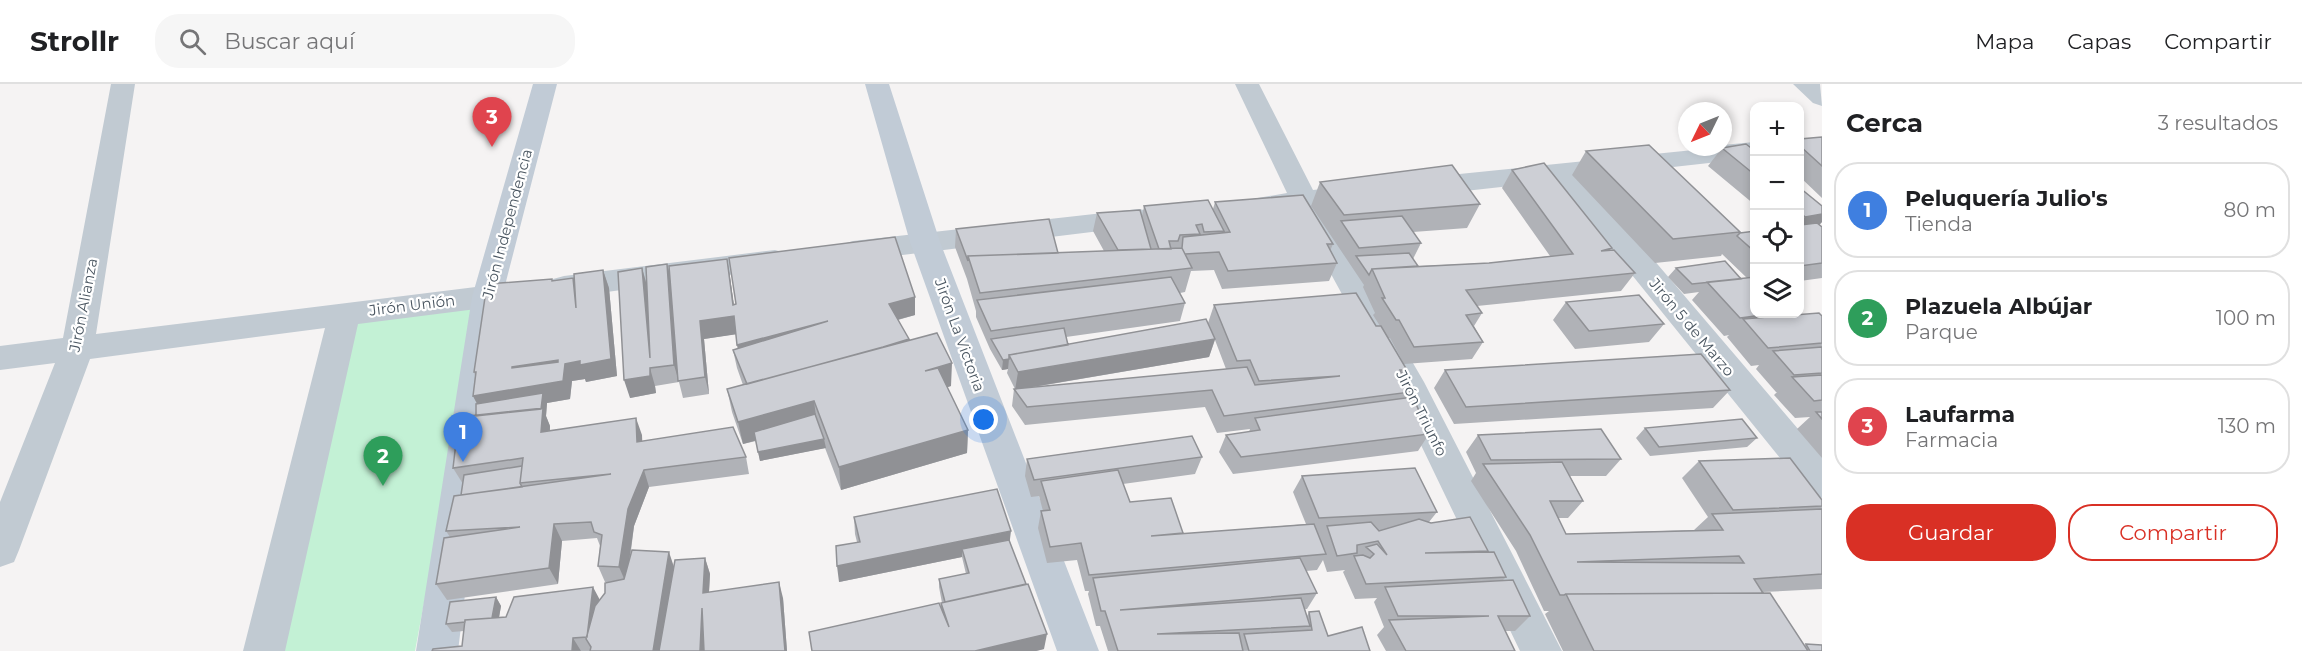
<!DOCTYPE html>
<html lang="es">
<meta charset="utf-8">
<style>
:root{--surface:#fff;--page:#f6f6f6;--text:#202124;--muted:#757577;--line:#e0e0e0;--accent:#d93025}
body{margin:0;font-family:Montserrat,sans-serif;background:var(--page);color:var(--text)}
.controls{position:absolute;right:18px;top:18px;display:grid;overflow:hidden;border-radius:12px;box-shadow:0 3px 9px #0003}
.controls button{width:54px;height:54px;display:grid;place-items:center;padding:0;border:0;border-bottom:2px solid var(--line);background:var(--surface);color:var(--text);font:30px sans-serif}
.compass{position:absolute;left:1678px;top:18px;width:54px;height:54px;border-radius:50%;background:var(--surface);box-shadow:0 3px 9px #0003;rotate:227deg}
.you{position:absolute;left:984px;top:336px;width:21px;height:21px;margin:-15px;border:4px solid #fff;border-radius:50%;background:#1a73e8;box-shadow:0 0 0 9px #1a73e833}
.badge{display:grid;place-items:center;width:39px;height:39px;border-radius:50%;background:var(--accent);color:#fff;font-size:20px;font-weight:700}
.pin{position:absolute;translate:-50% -50px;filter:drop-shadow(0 2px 3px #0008)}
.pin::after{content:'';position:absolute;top:32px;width:21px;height:18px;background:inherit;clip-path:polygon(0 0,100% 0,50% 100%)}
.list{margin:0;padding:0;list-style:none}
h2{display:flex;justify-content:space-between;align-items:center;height:78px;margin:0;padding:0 24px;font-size:26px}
h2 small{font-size:20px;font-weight:400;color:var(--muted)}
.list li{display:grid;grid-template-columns:39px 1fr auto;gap:18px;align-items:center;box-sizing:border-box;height:96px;margin:0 12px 12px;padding:0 12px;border:2px solid var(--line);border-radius:24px}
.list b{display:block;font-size:22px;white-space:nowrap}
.list p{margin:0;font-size:20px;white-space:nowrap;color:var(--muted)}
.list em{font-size:20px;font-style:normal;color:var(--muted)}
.actions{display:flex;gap:12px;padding:18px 24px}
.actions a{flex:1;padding:14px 0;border:2px solid var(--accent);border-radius:24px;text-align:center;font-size:21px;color:var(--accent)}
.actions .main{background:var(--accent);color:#fff}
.icon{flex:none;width:33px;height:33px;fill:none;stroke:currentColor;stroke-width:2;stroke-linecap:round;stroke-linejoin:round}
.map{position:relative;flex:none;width:1822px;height:567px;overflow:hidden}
header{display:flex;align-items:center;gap:36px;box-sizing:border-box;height:84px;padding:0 30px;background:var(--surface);border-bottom:2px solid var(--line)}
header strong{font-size:28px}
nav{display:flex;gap:33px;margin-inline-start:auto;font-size:21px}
.search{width:420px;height:54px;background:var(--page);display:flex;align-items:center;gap:15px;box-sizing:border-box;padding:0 21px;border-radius:24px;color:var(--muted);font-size:22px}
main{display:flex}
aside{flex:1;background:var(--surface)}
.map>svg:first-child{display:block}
.green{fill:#c3f1d5}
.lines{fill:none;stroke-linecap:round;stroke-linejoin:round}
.street{fill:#c1cad2;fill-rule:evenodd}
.secondary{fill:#c1cbd6;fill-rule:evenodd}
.wall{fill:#b0b2b7;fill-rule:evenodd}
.shaded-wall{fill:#909195}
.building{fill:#cdcfd5;stroke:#909195;stroke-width:1.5;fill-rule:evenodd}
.labels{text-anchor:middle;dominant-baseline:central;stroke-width:4.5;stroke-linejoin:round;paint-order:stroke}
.street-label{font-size:15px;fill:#4a5661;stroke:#fff}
</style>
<header>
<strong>Strollr</strong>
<div class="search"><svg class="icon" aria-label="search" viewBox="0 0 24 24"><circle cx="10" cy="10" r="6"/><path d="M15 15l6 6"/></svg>Buscar aquí</div>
<nav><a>Mapa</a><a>Capas</a><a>Compartir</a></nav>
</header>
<main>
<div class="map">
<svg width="1822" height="567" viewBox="0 0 1822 567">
<rect width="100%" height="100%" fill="#f5f3f3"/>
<path class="green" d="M480,220L415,567H283L357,237Z"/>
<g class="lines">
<path class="street" d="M111,0H135L96,250L516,198L527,201L531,209L527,217L516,220L358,240L285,567H243L325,244L90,275L19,466L14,478L0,483V418L55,279L0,286V262L63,254Z
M1235,0H1259L1313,106L1359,101L1369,104L1373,110L1369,116L1322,123L1424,298L1562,567H1520L1396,309L1296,126L1262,130L1252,127L1248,121L1252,115L1287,109Z
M1793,0H1820L1822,22L1813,19Z
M1754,58V74L1583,93L1822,373V414L1809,410L1556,97L1420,112L1410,109L1406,103L1410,97L1420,94L1723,63V61Z
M1139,125L1149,127L1153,134L1149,141L853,177L843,174L838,167L843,160L853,157Z
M775,166L786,169L790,176L786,183L564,214L553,211L549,203L553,195L564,192Z"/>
<path class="secondary" d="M533,0H557L502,213L458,567H416L472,213Z
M865,0H889L940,158L1099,567H1057L910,158Z"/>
</g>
<path class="wall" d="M1822,53V114L1800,93V55Z
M1722,64L1755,67V121L1708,82Z
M1586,67L1740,149L1755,147V230H1770L1766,234L1822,232V374L1797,345L1810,333L1795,334L1774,311L1777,308H1776L1756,285L1759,281L1751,282L1727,253L1729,251L1724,252L1692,216L1699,208L1684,210L1668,193L1676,184L1741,195L1747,194L1722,170L1721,172L1655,179L1572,91Z
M1512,86L1611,166L1635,189L1621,207L1477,222L1482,229L1474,242L1483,258L1472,275L1404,280L1390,254H1388L1407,286L1403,292L1411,308L1408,314L1429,350L1418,367L1233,390L1219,368L1226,351L1249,348L1250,345L1217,349L1205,323L1025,341L1012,322L1014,305H1015L1007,289L1008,285L1002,286L990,265L976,233V227L967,195L955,163L956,145L1058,169L1104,167L1093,147L1097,129L1142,132L1144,122L1213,125L1215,118L1333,160L1330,167L1337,179L1329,197L1222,205L1214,186L1191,187L1185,208L1180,209L1185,219L1180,237L1066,253L1068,261L1208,239L1214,221L1376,242H1380L1373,231L1375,229L1363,203L1364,201L1311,122L1320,98L1480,120L1467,144L1413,148L1421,159L1413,175L1418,182L1489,179L1550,172L1502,104ZM1215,256L1226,285L1028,304L1209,273Z
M1800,104L1822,122V138L1819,140L1822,143V194L1800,197Z
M727,175L734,220L915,213V231L898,236L909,256L951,302L947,303L968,346L967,369L841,406L825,364L760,377L756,357L743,360L732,328L727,305L743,301L737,284L733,266L738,265L736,250L704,255L709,310L683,314L679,298L655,302L656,309L630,314L642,184L647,201L667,180L670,191Z
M603,186L609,204L617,292L586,298L585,295L572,297L570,315L547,319L546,332L550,342V347L642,351V357L746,373L749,390L649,403L634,442L630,475L674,482L705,474L710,490L709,508L783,514L787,567H432L462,562L464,547L452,548L446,540L496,513L501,522L499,534L600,517L605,509L609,498H605L598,482L600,462L597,454L562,457L558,500L447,516L436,500L450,453L446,447L461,411L463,400L453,384L476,332L477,320L473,312L475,292L474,288L553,197L573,194L575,200Z
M1566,218L1664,240L1649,258L1575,265L1553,236Z
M1445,286L1730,306L1713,324L1454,340L1434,304Z
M1645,344L1757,354L1747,363L1650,372L1636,354Z
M1478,351L1621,375L1606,392H1570L1583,417L1568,434H1558L1566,450L1694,446L1708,433L1682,394L1699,377L1822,416V505L1763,508L1804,561L1806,560L1822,567H1563L1545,530L1549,527H1544L1516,467L1471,397L1476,389L1466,368Z
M1202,373L1195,390L1123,400L1130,418L1183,450L1306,440L1293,408L1302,392L1437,428L1429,438L1488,467L1486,468L1506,493L1503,496L1530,532L1515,547H1505L1515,567H1386L1377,551L1384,543L1374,518L1377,514L1355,515L1343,488L1345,486L1327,488L1323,476L1317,486L1306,487L1317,509L1307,525H1305L1307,532L1309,528L1328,552L1370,567H1108L1100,542H1096L1088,510L1089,507H1085L1077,476L1047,479L1038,444L1041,427H1043L1039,412L1031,413L1025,392L1027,375Z
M854,433L1010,458L1044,565L1036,567H812L941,524V519H942L939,503V495L966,490L962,473L839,498L857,458L855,450Z"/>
<path class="shaded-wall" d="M1822,130V138L1814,147L1800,149V139L1805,133Z
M727,175L730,193L736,238L733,221Z
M667,180L672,198L679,298L674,281Z
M642,184L647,202L650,274Z
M603,186L609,204L617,292L586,298L585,295L572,297L570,315L547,319L546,332L550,342L549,365L482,329L473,312L520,301L512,283L558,276L565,280Z
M915,213V231L889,238V220Z
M734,232L738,250L704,255L709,310L705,293L700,237Z
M828,237L741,279L737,261Z
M1215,255L1209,273L1015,306L1018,288Z
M1009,275L1008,285L1002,286L1003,276Z
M952,279L951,302L924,311L925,287Z
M650,284L655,302L656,309L630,314L624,296Z
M814,317L817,340L743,360L738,338Z
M636,334L642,351L643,375L637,358Z
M968,346L967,369L841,406L839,383Z
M824,355L826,364L760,377L758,368Z
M644,386L649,403L634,442L626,499L619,483L628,425Z
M554,440L562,457L558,500L549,484Z
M1011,447L1009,463L962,465V473L839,498L837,482Z
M669,468L676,489L664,567H653Z
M705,474L710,490L708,525L703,509Z
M779,498L783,514L787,567H785Z
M593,503L601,518L587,553Z
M496,513L501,522L497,544L492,536Z
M702,524L706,567H700Z
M1047,550L1044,565L1036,567H975Z
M573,554L581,567H572Z"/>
<path class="building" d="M1822,53V82L1800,62V55Z
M1746,60L1755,67V91L1722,64Z
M1649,61L1740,148L1673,155L1586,67Z
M1544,79L1612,164L1601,167L1614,166L1635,189L1466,206L1482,229L1466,231L1483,258L1414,263L1399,236H1396L1382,214H1385L1372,185L1489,179L1573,170L1512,86Z
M1452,81L1480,120L1344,131L1320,98Z
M1800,104L1822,122V130L1805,133L1800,128Z
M1303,111L1333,160H1327L1337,179L1228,187L1219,168L1185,170L1182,164L1183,153L1230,148L1215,118Z
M1208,116L1224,147L1204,148L1202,140L1196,141L1200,150L1180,151L1178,157H1169L1171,165H1159L1144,122Z
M1140,126L1151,165L1118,166L1097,129Z
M1402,132L1421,159L1359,164L1341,137Z
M1049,135L1058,169L968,172V177L956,145Z
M1817,139L1822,143V179L1800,182V141Z
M1755,147V168L1737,152L1740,149Z
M895,153L915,213L889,220L909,255L883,263L747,300L733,266L828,237L737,261L734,232L700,237L705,293L678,297L669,182L727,175L733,221L736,220L729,174Z
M1182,164L1192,184L980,209L968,172Z
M1409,169L1418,182L1372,185L1369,191L1356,172Z
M1725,177L1741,195L1692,200L1676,184Z
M667,180L674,281L650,284V292L624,296L618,188L642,184L650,274L646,183Z
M603,186L611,275L580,281V277L565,280L563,297L473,312L476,288H474L487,200L552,195V197L573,194L576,224L574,190ZM558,276V278L512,284V283Z
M1171,193L1185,219L991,247L977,216Z
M1755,193V210L1752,211L1755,214V230H1770L1740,234L1707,198Z
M1356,209L1376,242H1381L1407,286H1400L1411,308L1224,332L1212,306L1027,323L1014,305L1247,283L1255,301L1340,292L1259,297L1250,276L1237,277L1214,221Z
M1639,211L1664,240L1589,247L1566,218Z
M1819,229L1822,232V259L1768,264L1743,235Z
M1206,235L1215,255L1018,288L1009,271Z
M1064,244L1068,261L1009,271V275L1003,276L991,255Z
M937,249L952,279L925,287L938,284L968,346L839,383L814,317L738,338L727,305Z
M1822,263V289L1794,291L1773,267Z
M1701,270L1730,306L1466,323L1445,286Z
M1822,291V316L1814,317L1792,293Z
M543,309L541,325L476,332V320Z
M1413,313L1429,350L1241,373L1226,351L1260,346L1255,334Z
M543,324L541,348L636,334L637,358L733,343L746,373L644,386L628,425L619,483L598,482L602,451L594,448L591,438L554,440L549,484L436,500L444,454L520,443L446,447L454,412L611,390L520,399L523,374L453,384L459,333Z
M1816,328H1822V335Z
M815,330L824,355L758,368L754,348Z
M1742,335L1757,354L1659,363L1645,344Z
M1601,345L1621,375L1491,376L1478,351Z
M1192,352L1202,373L1034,396L1027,375Z
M1790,374L1822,416V422L1733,426L1699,377Z
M1562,378L1583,417H1550L1566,450L1723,446L1712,430L1822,425V490L1754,495L1763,509L1566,510L1564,511H1560L1530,451L1483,380ZM1739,472L1744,479L1577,478Z
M522,382L520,399L522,403L461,411L464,391Z
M1415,384L1437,428L1319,434L1302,392Z
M1118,386L1130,418L1171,414L1183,449L1151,452L1314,440L1326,470L1089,491L1081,459L1050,463L1041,427L1050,426L1041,397Z
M997,405L1011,447L837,482L836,462L860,458L854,433Z
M1470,433L1488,467L1425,469L1494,468L1506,493L1366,500L1354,472L1363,471L1370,474L1374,470L1366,463L1377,460L1387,471L1378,457L1357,461V469L1337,472L1327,442L1371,438L1379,447L1419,435L1431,439Z
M1009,456L1026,500L945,518L939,495L969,489L962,465Z
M632,466L669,468L653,567H590L591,563L586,555L595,522L605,509V499L624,495Z
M705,474L703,509L779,498L785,567H704L702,524L700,567H659L675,476Z
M1300,474L1317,509L1120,526L1301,514L1310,542L1157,550L1239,549L1243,567H1118L1105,527H1101L1093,494Z
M1513,496L1530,532H1498L1515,567H1406L1389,536L1489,532H1398L1385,503Z
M1028,500L1047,550L975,567H812L809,548L939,519L949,543L941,519Z
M593,503L587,553L573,554L572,567H432L433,565L462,562L465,536L506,533L514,513Z
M1770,509L1808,567H1594L1566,510Z
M496,513L492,534L465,536V538L446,540L450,518Z
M1319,527L1328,552L1362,543L1370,567H1249L1244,550L1312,546L1309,528Z
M1806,560L1822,561V567H1810Z"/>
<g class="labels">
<g class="street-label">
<text transform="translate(507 140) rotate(-75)">Jirón Independencia</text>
<text transform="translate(83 221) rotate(-79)">Jirón Alianza</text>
<text transform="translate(412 221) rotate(-7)">Jirón Unión</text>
<text transform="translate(1692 243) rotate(50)">Jirón 5 de Marzo</text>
<text transform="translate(960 251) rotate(70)">Jirón La Victoria</text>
<text transform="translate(1422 329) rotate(63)">Jirón Triunfo</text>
</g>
</g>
</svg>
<div class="controls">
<button>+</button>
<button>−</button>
<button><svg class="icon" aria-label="locate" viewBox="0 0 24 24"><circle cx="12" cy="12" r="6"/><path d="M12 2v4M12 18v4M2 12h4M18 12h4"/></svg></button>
<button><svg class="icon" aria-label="layers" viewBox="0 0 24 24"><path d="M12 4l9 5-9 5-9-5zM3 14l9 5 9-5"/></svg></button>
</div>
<svg class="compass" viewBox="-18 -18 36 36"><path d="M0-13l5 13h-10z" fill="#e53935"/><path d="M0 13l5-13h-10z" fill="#757577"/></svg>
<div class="you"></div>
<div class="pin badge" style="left:463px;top:378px;background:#3f7fe0">1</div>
<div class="pin badge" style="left:383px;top:402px;background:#2e9e5b">2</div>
<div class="pin badge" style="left:492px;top:63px;background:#e0444e">3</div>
</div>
<aside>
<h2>Cerca<small>3 resultados</small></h2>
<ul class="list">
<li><span class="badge" style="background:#3f7fe0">1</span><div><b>Peluquería Julio's</b><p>Tienda</p></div><em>80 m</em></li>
<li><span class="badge" style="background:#2e9e5b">2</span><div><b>Plazuela Albújar</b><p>Parque</p></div><em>100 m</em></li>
<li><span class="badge" style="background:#e0444e">3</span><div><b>Laufarma</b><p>Farmacia</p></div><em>130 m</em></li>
</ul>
<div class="actions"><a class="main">Guardar</a><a>Compartir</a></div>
</aside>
</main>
